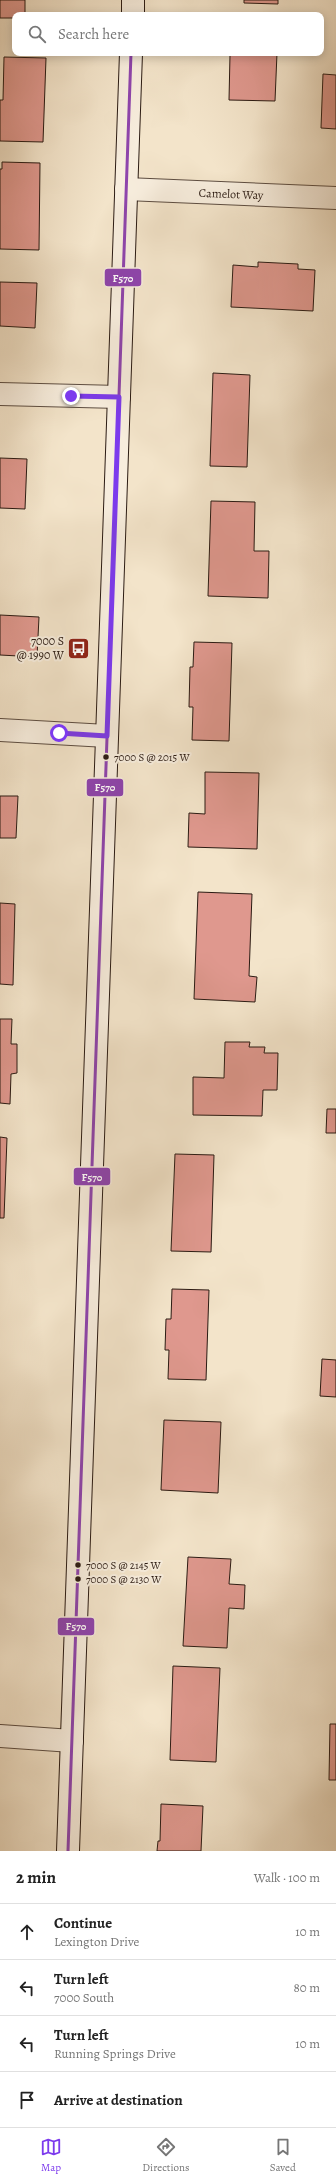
<!DOCTYPE html>
<meta charset="utf-8">
<style>
:root{--surface:#fff;--page:#f6f6f6;--text:#222;--muted:#767676;--line:#e0e0e0;--accent:#7c3aed}
body{margin:0;font-family:Alegreya,serif;background:var(--page);color:var(--text)}
.stop{position:absolute;width:12px;height:12px;margin:-9px;border:3px solid #7c3aed;border-radius:50%;background:#fff}
.stop.end{background:#7c3aed;border-color:#fff;box-shadow:0 1px 4px #0008}
.list{margin:0;padding:0;list-style:none}
h2{display:flex;justify-content:space-between;align-items:center;height:52px;margin:0;padding:0 16px;font-size:17px}
h2 small{font-size:13px;font-weight:400;color:var(--muted)}
.list li{display:grid;grid-template-columns:26px 1fr auto;gap:12px;align-items:center;box-sizing:border-box;height:56px;padding:0 16px;border-top:1px solid var(--line)}
.list b{display:block;font-size:15px;white-space:nowrap}
.list p{margin:0;font-size:13px;white-space:nowrap;color:var(--muted)}
.list em{font-size:13px;font-style:normal;color:var(--muted)}
.icon{flex:none;width:22px;height:22px;fill:none;stroke:currentColor;stroke-width:2;stroke-linecap:round;stroke-linejoin:round}
.map{position:relative;flex:none;width:336px;height:1851px;overflow:hidden}
.search{position:absolute;background:var(--surface);box-shadow:0 2px 10px #0003;left:12px;right:12px;top:12px;height:44px;display:flex;align-items:center;gap:10px;box-sizing:border-box;padding:0 14px;border-radius:8px;color:var(--muted);font-size:15px}
.sheet{height:276px;background:var(--surface)}
nav{display:flex;justify-content:space-around;align-items:center;box-sizing:border-box;height:56px;border-top:1px solid var(--line);background:var(--surface);font-size:11px;color:var(--muted)}
nav a{display:grid;justify-items:center;gap:2px}
nav .on{color:var(--accent)}
.map>svg:first-child{display:block}
.building{fill:#df988e;stroke:#2b1b13}
.lines{fill:none;stroke-linecap:round;stroke-linejoin:round}
.minor-casing{stroke:#5d4d41;stroke-width:24}
.secondary-casing{stroke:#2b1b13;stroke-width:24}
.minor{stroke:#f7eddd;stroke-width:22}
.secondary{stroke:#f7eddd;stroke-width:22}
.bus-1-casing{stroke:#f7eddd;stroke-width:6}
.bus-1{stroke:#8e44ad;stroke-width:3}
.route{stroke:#7c3aed;stroke-width:5}
.bus-dot{fill:#2b1b13;stroke:#f7eddd;stroke-width:1.5}
.labels{text-anchor:middle;dominant-baseline:central;stroke-width:4;stroke-linejoin:round;paint-order:stroke}
.bus-label{font-size:11px;fill:#2b1b13;stroke:#f7eddd;text-anchor:start}
.street-label{font-size:12px;fill:#2b1b13;stroke:#f7eddd}
.poi-label{font-size:12px;fill:#2b1b13;stroke:#f7eddd;text-anchor:end}
.line-badge{stroke:#f7eddd;stroke-width:1.5}
.badge-label{font-size:11px;text-anchor:middle;font-weight:bold;fill:#fff}
</style>
<div class="map">
<svg width="336" height="1851" viewBox="0 0 336 1851">
<rect width="100%" height="100%" fill="#f3e4ca"/>
<filter id="stains"><feTurbulence type="fractalNoise" baseFrequency=".005" numOctaves="4"/><feColorMatrix values="0 0 0 0 .2 0 0 0 0 .09 0 0 0 0 .02 0 0 0 .5 -.17"/></filter>
<radialGradient id="worn" r=".72"><stop offset=".6" stop-color="#630" stop-opacity="0"/><stop offset="1" stop-color="#630" stop-opacity=".3"/></radialGradient>
<path class="building" d="M0,0H25V15H15V18H0Z
M244,0H278V4L244,3Z
M238,53H277L275,101L229,100L230,55H238Z
M4,57L46,58L43,142L0,141V100H3Z
M323,74L336,75V129L321,128Z
M2,162L40,163L39,250L0,249V169H2Z
M258,262L298,264V269L315,270L313,311L231,307L233,265L258,267Z
M0,282L37,283L35,328L0,326Z
M213,373L250,375L247,467L210,466Z
M0,458L27,459L25,509L0,508Z
M211,501L255,502L254,551H269L268,598L208,596Z
M0,615L39,617L37,657L0,655Z
M194,642L232,643L229,741L192,740L193,707H189L190,667H193Z
M205,772L259,773L257,849L188,847L189,813L205,814Z
M0,796H18L16,838H0Z
M198,892L252,894L249,976L257,977L255,1002L194,999Z
M0,903L15,904L13,985L0,984Z
M0,1019H12L11,1044H17V1073L11,1074L10,1104L0,1103Z
M225,1042H250L249,1047H265L264,1053H278L277,1090H263L262,1116L193,1115V1077L224,1078Z
M327,1109H336V1133H326Z
M0,1137L7,1138L4,1218H0Z
M175,1154L214,1155L211,1252L171,1251Z
M172,1289L209,1290L206,1380L168,1379L169,1350H165L166,1319H171Z
M322,1359L336,1360V1397L320,1396Z
M164,1420L221,1422L218,1493L161,1490Z
M188,1557L231,1559L229,1584L245,1585L244,1609L229,1608L227,1648L183,1646Z
M173,1666L220,1668L216,1762L170,1760Z
M330,1724H336V1780H329Z
M161,1804L203,1806L201,1851H157L158,1841H160Z"/>
<g class="lines">
<defs>
<path id="minor" d="M126,189L336,198
M0,394L119,397
M0,730L107,736
M0,1736L72,1741"/>
<path id="secondary" d="M133,15V0
M68,1851L131,53"/>
</defs>
<use href="#minor" class="minor-casing"/>
<use href="#secondary" class="secondary-casing"/>
<use href="#minor" class="minor"/>
<use href="#secondary" class="secondary"/>
<defs>
<path id="bus-1" d="M68,1851L131,53"/>
</defs>
<use href="#bus-1" class="bus-1-casing"/>
<use href="#bus-1" class="bus-1"/>
</g>
<g class="lines">
<path class="route" d="M59,733L107,736L119,397L71,396"/>
</g>
<defs>
<symbol id="bus-square" viewBox="-11 -11 22 22"><rect x="-9" y="-9" width="18" height="18" rx="4" fill="#8f2418" stroke="#f7eddd"/><path d="M-5-6H5V4H4V6H2V4H-2V6H-4V4H-5ZM-3.5-4V0h7V-4ZM-3.5 1.2v1.5H-2V1.2ZM2 1.2v1.5H3.5V1.2Z" fill="#fff"/></symbol>
</defs>
<g fill-rule="evenodd">
<use href="#bus-square" x="66" y="636" width="25" height="25"/>
</g>
<g class="bus-dot">
<circle cx="106" cy="757" r="3.5"/>
<circle cx="78" cy="1565" r="3.5"/>
<circle cx="78" cy="1579" r="3.5"/>
</g>
<g class="labels">
<g class="bus-label">
<text x="114" y="757">7000 S @ 2015 W</text>
<text x="86" y="1565">7000 S @ 2145 W</text>
<text x="86" y="1579">7000 S @ 2130 W</text>
</g>
<g class="street-label">
<text transform="translate(231 194) rotate(2)">Camelot Way</text>
</g>
<g class="poi-label">
<text x="64" y="641">7000 S<tspan x="64" dy="14">@ 1990 W</tspan></text>
</g>
</g>
<g class="line-badge">
<rect x="104" y="268" width="38" height="19" rx="4" fill="#8e44ad"/>
<rect x="86" y="778" width="38" height="19" rx="4" fill="#8e44ad"/>
<rect x="73" y="1167" width="38" height="19" rx="4" fill="#8e44ad"/>
<rect x="57" y="1617" width="38" height="19" rx="4" fill="#8e44ad"/>
</g>
<g class="badge-label">
<text x="123" y="282">F570</text>
<text x="105" y="791">F570</text>
<text x="92" y="1181">F570</text>
<text x="76" y="1630">F570</text>
</g>
<rect width="100%" height="100%" filter="url(#stains)"/>
<rect width="100%" height="100%" fill="url(#worn)"/>
</svg>
<div class="stop" style="left:59px;top:733px"></div>
<div class="stop end" style="left:71px;top:396px"></div>
<div class="search"><svg class="icon" aria-label="search" viewBox="0 0 24 24"><circle cx="10" cy="10" r="6"/><path d="M15 15l6 6"/></svg>Search here</div>
</div>
<section class="sheet">
<h2>2 min<small>Walk · 100 m</small></h2>
<ul class="list">
<li><svg class="icon" aria-label="ahead" viewBox="0 0 24 24"><path d="M12 20V5M6 11l6-6 6 6"/></svg><div><b>Continue</b><p>Lexington Drive</p></div><em>10 m</em></li>
<li><svg class="icon" aria-label="left" viewBox="0 0 24 24"><path d="M17 20v-9H6M10 6l-5 5 5 5"/></svg><div><b>Turn left</b><p>7000 South</p></div><em>80 m</em></li>
<li><svg class="icon" aria-label="left" viewBox="0 0 24 24"><path d="M17 20v-9H6M10 6l-5 5 5 5"/></svg><div><b>Turn left</b><p>Running Springs Drive</p></div><em>10 m</em></li>
<li><svg class="icon" aria-label="arrive" viewBox="0 0 24 24"><path d="M6 21V4h12l-3 4 3 4H6"/></svg><div><b>Arrive at destination</b></div></li>
</ul>
</section>
<nav>
<a class="on"><svg class="icon" aria-label="map" viewBox="0 0 24 24"><path d="M3 6l6-2 6 2 6-2v14l-6 2-6-2-6 2zM9 4v14M15 6v14"/></svg>Map</a>
<a><svg class="icon" aria-label="directions" viewBox="0 0 24 24"><path d="M12 3l9 9-9 9-9-9zM9 14v-3h6M13 9l2 2-2 2"/></svg>Directions</a>
<a><svg class="icon" aria-label="saved" viewBox="0 0 24 24"><path d="M7 4h10v16l-5-4-5 4z"/></svg>Saved</a>
</nav>
